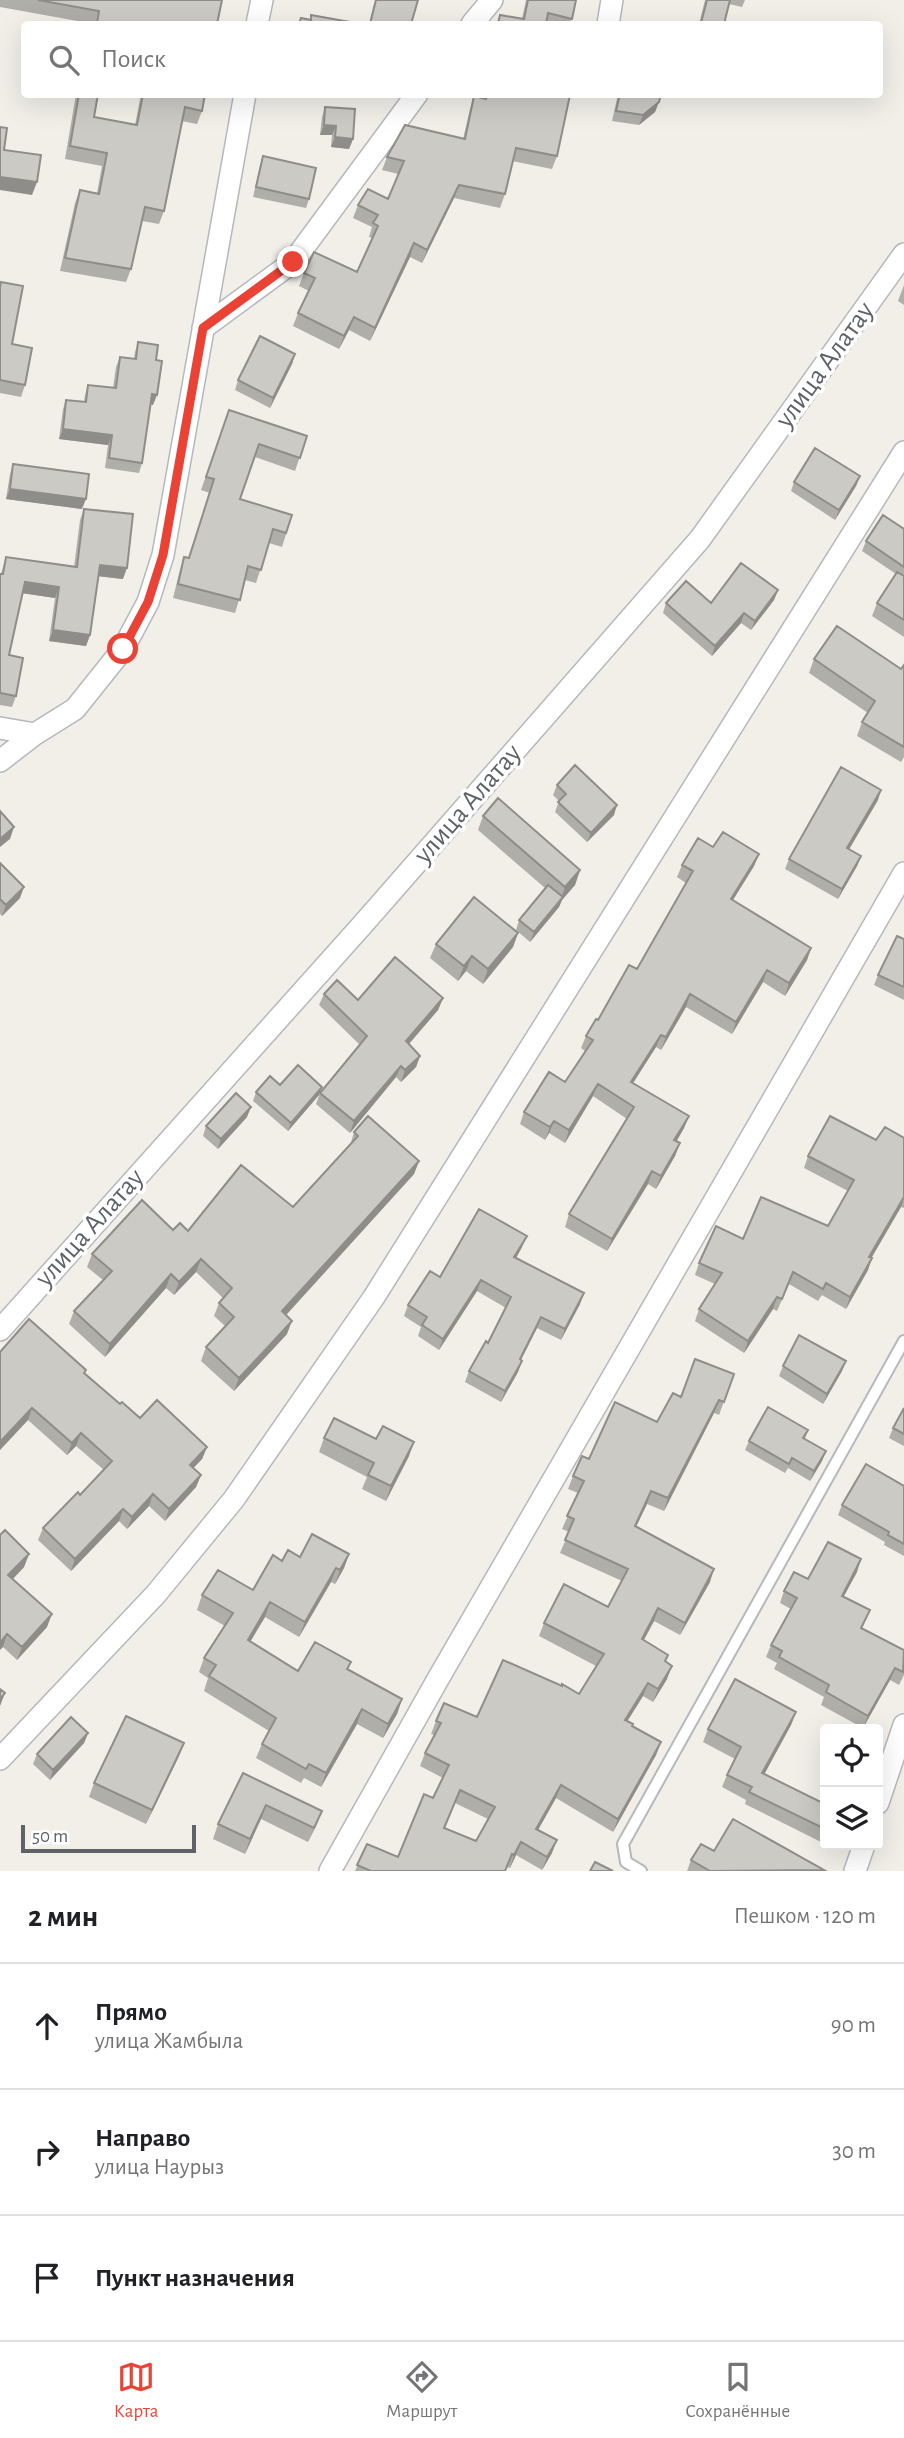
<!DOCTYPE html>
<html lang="ru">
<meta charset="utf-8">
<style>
:root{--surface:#fff;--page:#f2f2f2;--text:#202124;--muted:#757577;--line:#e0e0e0;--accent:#ea4335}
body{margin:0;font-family:"Alegreya Sans",sans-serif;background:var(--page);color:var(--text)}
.controls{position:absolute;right:21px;bottom:21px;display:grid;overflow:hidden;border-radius:7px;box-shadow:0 7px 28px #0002}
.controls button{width:63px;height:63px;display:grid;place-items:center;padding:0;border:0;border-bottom:2px solid var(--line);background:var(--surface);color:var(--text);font:35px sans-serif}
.scale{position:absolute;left:21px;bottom:18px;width:175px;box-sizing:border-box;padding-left:7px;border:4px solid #5f6368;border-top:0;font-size:19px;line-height:24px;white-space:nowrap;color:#5f6368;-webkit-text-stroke:5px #fff;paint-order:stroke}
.stop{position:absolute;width:21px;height:21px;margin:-16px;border:5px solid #ea4335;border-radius:50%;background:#fff}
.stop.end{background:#ea4335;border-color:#fff;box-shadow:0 2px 7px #0008}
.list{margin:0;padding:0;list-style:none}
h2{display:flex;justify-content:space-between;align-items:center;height:91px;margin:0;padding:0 28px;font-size:30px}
h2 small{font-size:23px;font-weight:400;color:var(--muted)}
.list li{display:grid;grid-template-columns:46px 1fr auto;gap:21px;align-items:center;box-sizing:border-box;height:126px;padding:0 28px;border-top:2px solid var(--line)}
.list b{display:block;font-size:26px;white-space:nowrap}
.list p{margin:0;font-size:23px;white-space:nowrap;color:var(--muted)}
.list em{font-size:23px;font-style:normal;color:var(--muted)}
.icon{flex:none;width:38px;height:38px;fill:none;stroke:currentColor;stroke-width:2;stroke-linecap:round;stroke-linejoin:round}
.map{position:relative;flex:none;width:904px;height:1871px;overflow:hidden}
.search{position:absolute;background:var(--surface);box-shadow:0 7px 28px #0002;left:21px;right:21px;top:21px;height:77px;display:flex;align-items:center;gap:18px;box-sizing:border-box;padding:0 24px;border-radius:7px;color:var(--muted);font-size:26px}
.sheet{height:469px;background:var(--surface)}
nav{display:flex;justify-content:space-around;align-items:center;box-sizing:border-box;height:98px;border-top:2px solid var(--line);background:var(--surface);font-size:19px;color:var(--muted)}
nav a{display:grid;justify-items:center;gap:4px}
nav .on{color:var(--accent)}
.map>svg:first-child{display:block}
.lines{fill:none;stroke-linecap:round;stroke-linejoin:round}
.service-casing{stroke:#b5b8bc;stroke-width:14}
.minor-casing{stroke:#b5b8bc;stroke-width:24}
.service{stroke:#fff;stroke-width:10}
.minor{stroke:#fff;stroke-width:21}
.wall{fill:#afaea9;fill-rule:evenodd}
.shaded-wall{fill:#8f8d8a}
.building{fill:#cccac5;stroke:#8f8d8a;stroke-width:2;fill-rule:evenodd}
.route{stroke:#ea4335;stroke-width:9}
.labels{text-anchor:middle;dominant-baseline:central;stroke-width:7;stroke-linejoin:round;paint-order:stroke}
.street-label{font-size:28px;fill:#5f6368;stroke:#fff}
</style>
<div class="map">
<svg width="904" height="1871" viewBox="0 0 904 1871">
<rect width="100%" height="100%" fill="#f1efe8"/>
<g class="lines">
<defs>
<path id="service" d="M641,1871L626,1862L623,1844L904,1341"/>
<path id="minor" d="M257,24L262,0
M472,24L492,0
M608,24L612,0
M203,328L293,262L417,94
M0,728L35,734
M0,761L35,734L75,709L123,649L148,602L163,555L245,94
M0,1330L364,923L700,539L904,254
M0,1759L156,1594L234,1499L374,1297L904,452
M878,1803L904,1725
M330,1871L438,1679L904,873
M855,1871L864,1845"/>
</defs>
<use href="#service" class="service-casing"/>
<use href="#minor" class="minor-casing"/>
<use href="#service" class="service"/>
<use href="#minor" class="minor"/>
</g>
<path class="wall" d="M0,0H222L217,24H94L0,7Z
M375,0H418L411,24H369Z
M526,0H576L570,24H496L500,15L522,19Z
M705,0H745L742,7L729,4L724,24H699Z
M76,94H98L94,117L135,125L141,94H205L202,111L197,124L182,121L164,211L159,224L142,221L131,269L126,282L60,271L75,203L80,190L97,193L102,166L65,159Z
M485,94H568L557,156L552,169L512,161L505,194L500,208L454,198L422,263L410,257L370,341L349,330L339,349L293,326L298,313L309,291L299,286L304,273L357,272L373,238L369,237L372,227L353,218L358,205L388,199L398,174L382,170L387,157L463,139L470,109L474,96L484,98Z
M618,94H661L655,112L639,125L612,121Z
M325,107L353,139L349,149L331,147L332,135H320L322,117Z
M263,156L309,199L306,208L253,197L260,166Z
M0,285L12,344L25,385L21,397L0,393Z
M904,285V305L898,301Z
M138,342L156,360L153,405L151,404L142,463L139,473L105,468L108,445L59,439L63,409L66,400L84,402L85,395L88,385L113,388L116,367L120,357L134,359L135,352Z
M295,354L292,364L270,408L235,390L238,380Z
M229,410L307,436L295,471L255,457L240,499L292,515L282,547L269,543L256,583L245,580L235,613L173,598L180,570L184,557L188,558L210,493L201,490Z
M13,464L82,509L6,499L10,474Z
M860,476L856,486L835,520L791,491L794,482Z
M84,509L123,579L99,576L90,635L86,646L49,641L55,598L22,593L9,655L16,696L12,707L0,705V574H1L6,557L74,567L80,520Z
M904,529V637L872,616L877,603L896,574L862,551L866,541Z
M778,590L774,600L751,630L741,623L712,656L663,613L666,603H711Z
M814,659L901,669L904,665V757L901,762L857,736L862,722L868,713L809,673Z
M557,785L614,815L587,842L555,812L559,801L553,795Z
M878,800L849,849L861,856L857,866L838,899L785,869L789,859Z
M483,816L580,870L575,885L562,900L559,907L530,942L516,930L519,920L545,888L478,830Z
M713,847L759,854L754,866L733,900L811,948L807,960L785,996L763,982L732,1034L686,1007L661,1050L656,1047L633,1083L689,1116L684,1128L676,1141L680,1143L675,1156L656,1189L648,1184L607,1251L565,1227L569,1214L627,1119L593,1096L565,1143L549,1133L545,1140L520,1124L524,1112L565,1082L585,1051L581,1048L586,1036L637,969L686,883L677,877L682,865Z
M0,863L20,898L2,916L0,914Z
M518,933L513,947L483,984L466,971L458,981L430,958L436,944Z
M904,939V1000L874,985L878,975Z
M324,994L358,1000L443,998L438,1010L409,1044L420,1056L416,1067L401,1082L396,1077L350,1133L316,1104L320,1093L360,1045L319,1005Z
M280,1085L322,1087L319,1095L288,1131L253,1101L256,1092Z
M247,1117L218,1149L203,1136L206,1126Z
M354,1132L419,1161L414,1174L286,1315L287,1334L234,1391L201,1361L206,1347L225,1326L214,1316L219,1303L223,1298L196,1272L174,1295L166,1288L105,1357L69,1324L74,1311L103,1280L87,1267L92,1254L173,1230L188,1231L293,1207L350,1146Z
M904,1138V1208L901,1207L871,1258L868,1270L846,1309L822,1295L818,1301L789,1284L777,1311L773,1309L744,1353L695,1321L699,1309L715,1284L695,1275L699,1263L743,1239L828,1226L848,1191L804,1168L808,1156L876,1140Z
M522,1247L516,1258L580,1304L561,1340L537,1328L521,1360L522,1361L518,1372L501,1402L465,1382L469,1371L488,1343L506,1308L477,1291L439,1350L418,1336L421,1327L404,1316L408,1305L440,1277Z
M0,1352L85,1373L120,1404L140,1418L207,1447L202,1459L193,1468L201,1475L196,1487L165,1521L149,1506L127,1529L119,1521L71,1571L38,1540L43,1528L80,1495L104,1470L76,1446L67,1455L28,1420L0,1450Z
M783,1366L842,1371L823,1404L779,1376Z
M734,1374L719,1415L714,1413L664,1511L647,1504L636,1527L710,1582L680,1635L654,1621L644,1640L666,1662L667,1679L653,1702L643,1696L627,1721L632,1726L661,1742L656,1755L613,1832L556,1798L538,1830L552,1853L542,1870L516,1855L510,1868L507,1867L505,1871H355L367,1844L398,1857L433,1798L443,1778L420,1766L425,1753L434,1735L431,1734L436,1721L477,1717L579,1694L596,1666L539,1636L544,1623L608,1607L622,1581L560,1553L569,1532L562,1529L578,1493L568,1489L573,1476L589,1459L657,1422L681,1397ZM455,1803L488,1819L476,1841L445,1828Z
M904,1408V1446L889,1438L893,1428Z
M808,1430L805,1439L826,1451L822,1461L810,1481L788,1468L785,1473L745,1450L749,1441Z
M324,1438L409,1456L386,1501L362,1489L367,1477L319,1452Z
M904,1486V1556L884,1545L885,1542L838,1515L842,1505Z
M0,1535L29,1554L24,1567L13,1579L47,1627L17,1660L3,1647Z
M349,1554L344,1568L335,1584L331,1582L299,1637L265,1617L250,1641L298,1671L351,1662L348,1670L402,1699L397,1714L383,1738L357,1724L321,1787L304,1778L301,1783L256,1758L262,1744L269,1731L204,1691L208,1678L199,1672L204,1658L225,1626L197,1610L202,1595L253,1590L282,1561L300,1557Z
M857,1572L843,1597L870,1610L862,1628L904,1650V1675L899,1685L890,1680L863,1728L821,1705L824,1697L774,1669L777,1663L766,1657L771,1645L791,1609L780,1603L784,1591L808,1579Z
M796,1712L791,1725L764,1774L825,1804V1844L745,1804L746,1800L722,1787L727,1775L735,1759L703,1742L708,1729Z
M88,1733L84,1743L50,1780L33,1764L37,1754Z
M184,1743L178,1758L146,1824L89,1797L94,1783Z
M243,1773L322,1811L308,1842L261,1819L245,1854L213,1839L218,1824Z
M827,1845H839L836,1849Z
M714,1851L823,1871H687L691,1860Z"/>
<path class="shaded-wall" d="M659,102L655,112L639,125L643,115Z
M324,125L336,126L332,135H320Z
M335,137L353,139L349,149L331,147Z
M0,177L37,182L32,195L0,190Z
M459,185L454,198L422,263L427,250Z
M414,243L410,257L370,341L375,328Z
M354,317L349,330L339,349L344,336Z
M295,354L292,364L270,408L273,398Z
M152,394L157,395L153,405L149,404Z
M63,429L112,435L108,445L59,439Z
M860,476L856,486L835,520L839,510Z
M10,489L86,499L82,509L6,499Z
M100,565L127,568L123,579L96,576Z
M25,582L59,587L55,598L21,593Z
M778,590L774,600L751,630L755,621Z
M744,613L741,623L712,656L715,646Z
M53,630L90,635L86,646L49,641Z
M881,790L878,800L844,858L847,848Z
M617,805L614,815L587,842L591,833Z
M14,827L10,839L0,847V839Z
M759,854L754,866L726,911L731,899Z
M861,856L857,866L838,899L842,889Z
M580,870L575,885L562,900L559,907L530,942L534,932L561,899L565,887Z
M24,887L20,898L2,916L6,905Z
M518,933L513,947L483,984L488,969Z
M811,948L807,960L785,996L789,983Z
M472,956L466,971L458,981L464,966Z
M767,970L763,982L732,1034L736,1022Z
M690,994L686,1007L661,1050L666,1037Z
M443,998L438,1010L401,1053L406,1041Z
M661,1035L656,1047L626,1094L631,1082Z
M420,1056L416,1067L401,1082L405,1070Z
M401,1066L396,1077L350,1133L354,1121Z
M598,1084L593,1096L565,1143L569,1130Z
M322,1087L319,1095L288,1131L291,1123Z
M251,1107L247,1117L218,1149L221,1139Z
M689,1116L684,1128L670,1153L674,1140Z
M554,1121L549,1133L545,1140L550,1127Z
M680,1143L675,1156L656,1189L661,1176Z
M419,1161L414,1174L277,1325L282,1311Z
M652,1171L648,1184L607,1251L612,1239Z
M904,1197L901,1207L865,1269L869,1257Z
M527,1236L522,1247L510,1269L514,1257Z
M872,1258L868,1270L846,1309L850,1297Z
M201,1259L196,1272L174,1295L179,1282Z
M171,1274L166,1288L105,1357L110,1344Z
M481,1280L477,1291L439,1350L443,1339Z
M584,1293L580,1304L561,1340L565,1329Z
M777,1297L773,1309L744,1353L748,1341Z
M541,1317L537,1328L515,1371L520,1359Z
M292,1321L287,1334L234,1391L239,1378Z
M522,1361L518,1372L501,1402L505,1391Z
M846,1361L842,1371L823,1404L827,1394Z
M719,1400L714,1413L664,1511L668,1498Z
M32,1408L28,1420L0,1450V1442Z
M81,1433L76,1446L67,1455L72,1443Z
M414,1442L409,1456L386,1501L391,1486Z
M207,1447L202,1459L185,1477L190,1465Z
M826,1451L822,1461L810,1481L814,1471Z
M201,1475L196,1487L165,1521L169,1509Z
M651,1491L647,1504L630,1539L635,1526Z
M153,1494L149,1506L127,1529L132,1517Z
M123,1509L119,1521L71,1571L75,1559Z
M29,1554L24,1567L4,1588L8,1575Z
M349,1554L344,1568L335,1584L340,1570Z
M861,1559L857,1572L837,1609L842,1596Z
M336,1568L331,1582L299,1637L305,1622Z
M714,1569L710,1582L680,1635L685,1623Z
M270,1602L265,1617L243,1654L248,1640Z
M658,1608L654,1621L637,1652L642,1639Z
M52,1614L47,1627L17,1660L22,1647Z
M7,1634L3,1647L0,1650V1643Z
M672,1666L667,1679L653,1702L658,1689Z
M895,1668L890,1680L863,1728L868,1716Z
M648,1683L643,1696L620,1733L625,1720Z
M5,1693L0,1706V1699Z
M402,1699L397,1714L383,1738L388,1724Z
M362,1709L357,1724L321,1787L326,1773Z
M796,1712L791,1725L758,1786L762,1773Z
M88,1733L84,1743L50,1780L53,1770Z
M661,1742L656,1755L613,1832L618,1819Z
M184,1743L178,1758L146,1824L152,1810Z
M561,1785L556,1798L531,1842L536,1829Z
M266,1805L261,1819L245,1854L250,1839Z
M322,1811L316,1826L308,1842L314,1828Z
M557,1840L552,1853L542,1870L547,1857Z
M521,1842L516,1855L510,1868L514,1855Z"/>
<path class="building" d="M38,0H222L217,24H97L99,11Z
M376,0H418L411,24H370Z
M528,0H576L572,19L548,13L546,24H498L500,15L524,19Z
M707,0H730L724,24H707L701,23Z
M311,15L361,24H299L301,18L311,20Z
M79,94H98L94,117L137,125L143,94H205L202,111L185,107L164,211L145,207L131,269L65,258L80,190L99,194L107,153L70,146Z
M487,94L570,95L557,156L516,148L505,194L459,185L427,250L414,243L375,328L354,317L344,336L298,313L315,278L304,273L314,252L357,272L378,226L373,223L378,215L358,205L368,189L388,199L404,161L387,157L405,125L465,139L474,96L486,99Z
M620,94H661L659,102L643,115L616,111Z
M325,107L355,109L353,139L335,137L336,126L324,125Z
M0,127L7,128L4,150L41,155L37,182L0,177Z
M263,156L316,168L309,199L256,187Z
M1,282L23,286L12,344L32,348L25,385L0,380V287Z
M260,336L295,354L273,398L238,380Z
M138,342L158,345L156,360L162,361L157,395L152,394L142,463L109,458L112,435L63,429L66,400L86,402L88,385L116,388L120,357L136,359Z
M229,410L307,436L300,458L259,444L240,499L292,515L286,533L273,529L261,570L248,566L240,600L178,584L184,557L189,558L214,479L206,477Z
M815,448L860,476L839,510L794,482Z
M13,464L89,474L86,499L10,489Z
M84,509L133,514L127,568L100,565L90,635L53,630L59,587L25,582L9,655L23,658L16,696L0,693V574H3L6,557L77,567Z
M883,515L904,529V567L866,541Z
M741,563L778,590L755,621L744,613L715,646L666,603L686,581L711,603Z
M897,572L904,576V620L877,603Z
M837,626L901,669L904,665V747L862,722L875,701L814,659Z
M575,765L617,805L591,833L558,802L566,794L557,785Z
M841,767L881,790L847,848L861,856L842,889L789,859Z
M498,798L580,870L565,887L483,816Z
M0,811L14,827L0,839Z
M723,832L759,854L731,899L811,948L789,983L767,970L736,1022L690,994L666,1037L661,1035L631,1082L689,1116L674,1140L680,1143L661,1176L652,1171L612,1239L569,1214L634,1107L598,1084L569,1130L554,1121L550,1127L524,1112L549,1072L565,1082L593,1040L586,1036L596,1019L598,1020L629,965L637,969L693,871L682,865L698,838L713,847Z
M0,863L24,887L6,905L0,899Z
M548,885L563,897L534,932L519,920Z
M474,897L518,933L488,969L472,956L464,966L436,944Z
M897,936L904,939V987L878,975Z
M395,957L443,998L406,1041L420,1056L405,1070L401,1066L354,1121L320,1093L367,1036L324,994L337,980L358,1000Z
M298,1065L322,1087L291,1123L256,1092L270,1076L280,1085Z
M236,1093L251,1107L221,1139L206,1126Z
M368,1116L419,1161L282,1311L292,1321L239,1378L206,1347L234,1317L219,1303L232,1288L201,1259L179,1282L171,1274L110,1344L74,1311L112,1271L92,1254L142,1200L173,1230L180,1223L188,1231L241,1165L293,1207L358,1136L354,1132Z
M830,1116L876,1140L885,1127L904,1138V1197L869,1257L872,1258L850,1297L826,1283L823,1289L793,1272L782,1299L777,1297L748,1341L699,1309L722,1273L699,1263L716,1226L743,1239L761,1197L828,1226L854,1180L808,1156Z
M479,1209L527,1236L514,1257L584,1293L565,1329L541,1317L520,1359L522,1361L505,1391L469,1371L486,1341L488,1343L511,1297L481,1280L443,1339L422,1325L427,1317L408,1305L430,1271L440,1277Z
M29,1319L86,1370L84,1373L120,1404L122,1402L140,1418L157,1400L207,1447L190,1465L201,1475L169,1509L153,1494L132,1517L123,1509L75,1559L43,1528L78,1492L80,1495L112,1461L81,1433L72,1443L32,1408L0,1442V1352Z
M799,1335L846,1361L827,1394L783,1366Z
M695,1359L734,1374L724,1402L719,1400L668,1498L651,1491L635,1526L714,1569L685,1623L658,1608L642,1639L668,1655L665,1661L672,1666L658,1689L648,1683L625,1720L633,1724L632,1726L661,1742L618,1819L561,1785L536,1829L557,1840L547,1857L521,1842L514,1855L512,1854L505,1871H371L357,1865L367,1844L398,1857L424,1794L433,1798L449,1765L425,1753L441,1723L436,1721L444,1703L477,1717L503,1660L562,1686V1684L579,1694L604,1654L544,1623L564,1584L608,1607L628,1569L565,1540L574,1519L567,1516L584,1481L573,1476L582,1456L589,1459L615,1402L657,1422L673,1393L681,1397ZM460,1790L495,1807L476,1841L444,1828Z
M768,1407L808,1430L803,1438L826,1451L814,1471L792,1458L789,1464L749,1441Z
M904,1408V1434L893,1428Z
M334,1418L376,1439L383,1426L414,1442L391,1486L368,1475L374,1463L324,1438Z
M866,1464L904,1486V1544L888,1535L889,1532L842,1505Z
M5,1530L29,1554L8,1575L52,1614L22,1647L7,1634L0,1643V1535Z
M312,1534L349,1554L340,1570L336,1568L305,1622L270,1602L248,1640L298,1671L315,1642L351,1662L347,1669L402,1699L388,1724L362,1709L326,1773L309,1764L306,1769L262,1744L276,1718L209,1676L216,1665L204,1658L233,1613L202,1595L218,1570L253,1590L273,1555L282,1561L288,1550L300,1557Z
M828,1542L861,1559L842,1596L870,1610L861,1628L904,1650L903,1672L895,1668L868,1716L826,1692L829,1685L779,1657L782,1651L771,1645L797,1598L784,1591L794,1572L808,1579Z
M735,1679L796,1712L762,1773L825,1804V1829L749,1792L752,1787L727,1775L741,1747L708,1729Z
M0,1689L5,1693L0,1699Z
M126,1716L184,1743L152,1810L94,1783Z
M71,1717L88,1733L53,1770L37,1754Z
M243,1773L322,1811L314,1828L266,1805L250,1839L218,1824Z
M733,1819L824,1870L710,1871L691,1860L701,1844L714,1851Z
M595,1862L613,1871H590Z"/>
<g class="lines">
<path class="route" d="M123,649L148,602L163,555L203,328L293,262"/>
</g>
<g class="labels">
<g class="street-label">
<text transform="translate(825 365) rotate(-54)">улица Алатау</text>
<text transform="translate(468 804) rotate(-49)">улица Алатау</text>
<text transform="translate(90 1228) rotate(-48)">улица Алатау</text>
</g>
</g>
</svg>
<div class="controls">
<button><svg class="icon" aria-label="locate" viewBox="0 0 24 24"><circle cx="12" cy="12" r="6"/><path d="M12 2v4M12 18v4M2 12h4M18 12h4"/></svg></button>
<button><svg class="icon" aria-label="layers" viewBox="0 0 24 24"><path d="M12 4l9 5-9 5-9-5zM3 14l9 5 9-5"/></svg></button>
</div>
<div class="scale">50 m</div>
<div class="stop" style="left:123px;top:649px"></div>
<div class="stop end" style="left:293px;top:262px"></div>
<div class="search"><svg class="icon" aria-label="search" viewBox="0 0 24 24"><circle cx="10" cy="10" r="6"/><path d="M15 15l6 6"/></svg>Поиск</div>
</div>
<section class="sheet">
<h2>2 мин<small>Пешком · 120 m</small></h2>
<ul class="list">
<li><svg class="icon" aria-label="ahead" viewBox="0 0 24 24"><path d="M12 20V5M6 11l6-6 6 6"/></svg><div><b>Прямо</b><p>улица Жамбыла</p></div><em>90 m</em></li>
<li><svg class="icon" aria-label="right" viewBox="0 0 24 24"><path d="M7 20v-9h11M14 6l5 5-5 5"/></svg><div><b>Направо</b><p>улица Наурыз</p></div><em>30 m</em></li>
<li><svg class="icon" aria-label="arrive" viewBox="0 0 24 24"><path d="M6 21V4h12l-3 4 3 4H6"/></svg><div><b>Пункт назначения</b></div></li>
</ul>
</section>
<nav>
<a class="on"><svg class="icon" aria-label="map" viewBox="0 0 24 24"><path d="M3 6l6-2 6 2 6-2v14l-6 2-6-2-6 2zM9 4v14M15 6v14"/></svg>Карта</a>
<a><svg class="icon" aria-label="directions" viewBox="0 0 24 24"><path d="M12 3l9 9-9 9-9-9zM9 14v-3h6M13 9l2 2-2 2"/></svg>Маршрут</a>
<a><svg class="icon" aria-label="saved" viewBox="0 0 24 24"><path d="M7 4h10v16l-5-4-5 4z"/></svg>Сохранённые</a>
</nav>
